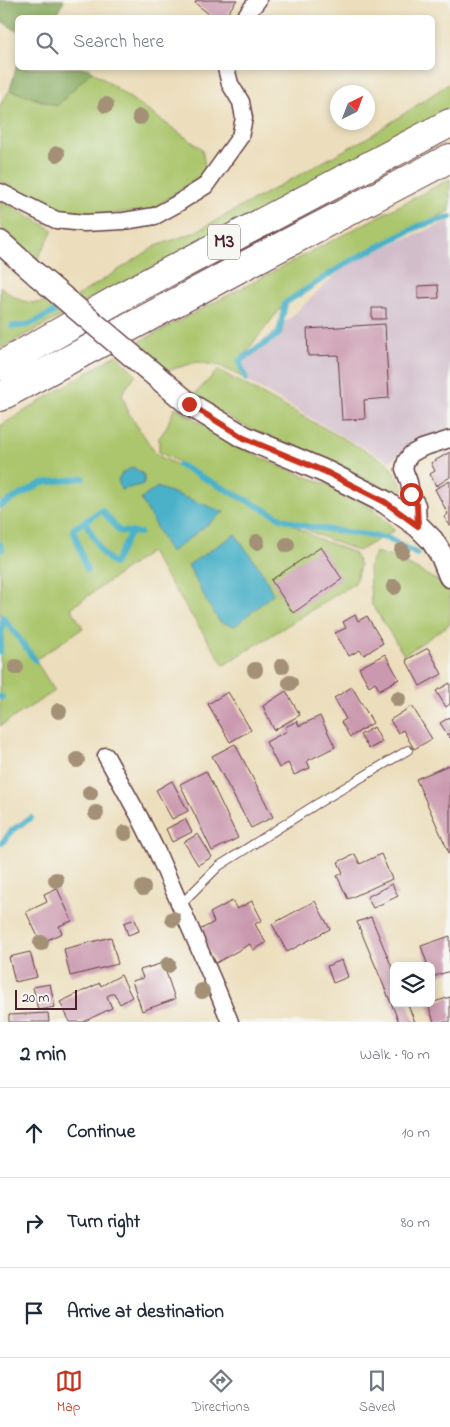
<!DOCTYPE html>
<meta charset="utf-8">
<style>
:root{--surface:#fff;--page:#f2f2f3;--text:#1f2937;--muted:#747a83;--line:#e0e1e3;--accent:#c8321e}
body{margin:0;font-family:"Indie Flower",sans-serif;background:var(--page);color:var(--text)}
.controls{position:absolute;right:15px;bottom:15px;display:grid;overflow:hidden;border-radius:8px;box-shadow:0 2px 8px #0003}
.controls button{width:45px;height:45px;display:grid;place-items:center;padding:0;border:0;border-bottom:1px solid var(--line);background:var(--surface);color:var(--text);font:25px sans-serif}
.compass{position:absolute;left:330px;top:85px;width:45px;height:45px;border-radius:50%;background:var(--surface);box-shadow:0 2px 8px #0003;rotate:42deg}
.scale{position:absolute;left:15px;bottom:12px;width:62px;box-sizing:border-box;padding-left:5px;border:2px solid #4a1f2b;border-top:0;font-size:14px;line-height:18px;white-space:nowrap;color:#4a1f2b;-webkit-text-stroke:4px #f6f6f2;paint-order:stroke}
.stop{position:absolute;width:15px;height:15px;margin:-11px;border:4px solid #c8321e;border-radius:50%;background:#fff}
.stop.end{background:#c8321e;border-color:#fff;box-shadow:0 1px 5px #0008}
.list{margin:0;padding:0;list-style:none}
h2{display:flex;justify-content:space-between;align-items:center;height:65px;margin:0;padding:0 20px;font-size:21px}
h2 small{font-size:16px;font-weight:400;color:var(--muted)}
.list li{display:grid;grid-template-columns:32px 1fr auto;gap:15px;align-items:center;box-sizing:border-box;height:90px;padding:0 20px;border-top:1px solid var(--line)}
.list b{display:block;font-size:19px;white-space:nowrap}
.list em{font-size:16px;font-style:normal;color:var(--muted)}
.icon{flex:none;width:28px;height:28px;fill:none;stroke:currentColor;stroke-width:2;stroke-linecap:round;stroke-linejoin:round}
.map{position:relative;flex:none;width:450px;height:1022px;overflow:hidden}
.search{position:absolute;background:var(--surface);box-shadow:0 2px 8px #0003;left:15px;right:15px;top:15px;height:55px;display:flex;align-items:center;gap:12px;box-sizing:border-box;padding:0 18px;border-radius:8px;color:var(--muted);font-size:19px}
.sheet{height:335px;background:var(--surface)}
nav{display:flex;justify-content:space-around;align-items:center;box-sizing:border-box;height:70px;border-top:1px solid var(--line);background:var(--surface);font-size:14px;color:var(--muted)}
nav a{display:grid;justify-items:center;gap:2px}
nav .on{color:var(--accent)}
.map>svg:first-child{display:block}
.industrial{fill:#d1bdca}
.green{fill:#abc66d;stroke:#7a724c}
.forest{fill:#88ab60;stroke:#696546}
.water{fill:#49b1c8;stroke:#4a687a}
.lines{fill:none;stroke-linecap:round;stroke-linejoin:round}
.stream{stroke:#49b1c8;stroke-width:6}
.building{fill:#ca99af}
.lane-casing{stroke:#623c41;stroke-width:10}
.street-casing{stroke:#623c41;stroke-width:19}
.secondary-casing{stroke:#623c41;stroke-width:25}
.highway-casing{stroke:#623c41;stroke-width:30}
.lane{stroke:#fff;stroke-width:8}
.street{stroke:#fff;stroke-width:16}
.secondary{stroke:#fff;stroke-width:22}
.highway{stroke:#fff;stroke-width:28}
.secondary-bridge-casing{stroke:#623c41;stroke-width:25;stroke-linecap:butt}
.secondary-bridge{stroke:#fff;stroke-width:22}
.tree{fill:#a39077}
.route{stroke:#c8321e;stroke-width:6}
.labels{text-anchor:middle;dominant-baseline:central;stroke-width:4.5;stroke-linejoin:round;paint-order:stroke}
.shield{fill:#f6f6f2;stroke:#7e6067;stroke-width:1}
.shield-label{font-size:20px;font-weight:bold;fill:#4a1f2b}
</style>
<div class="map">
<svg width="450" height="1022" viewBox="0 0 450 1022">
<rect width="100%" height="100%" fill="#f6f6f2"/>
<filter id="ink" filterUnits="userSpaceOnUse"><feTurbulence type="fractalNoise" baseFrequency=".02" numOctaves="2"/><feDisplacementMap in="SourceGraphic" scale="10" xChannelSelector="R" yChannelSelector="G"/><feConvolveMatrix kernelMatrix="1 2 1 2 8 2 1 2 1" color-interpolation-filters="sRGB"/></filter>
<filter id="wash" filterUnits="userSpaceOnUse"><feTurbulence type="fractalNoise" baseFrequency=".0096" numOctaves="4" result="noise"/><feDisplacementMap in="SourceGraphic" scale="20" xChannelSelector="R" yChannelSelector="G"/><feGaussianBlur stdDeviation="1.12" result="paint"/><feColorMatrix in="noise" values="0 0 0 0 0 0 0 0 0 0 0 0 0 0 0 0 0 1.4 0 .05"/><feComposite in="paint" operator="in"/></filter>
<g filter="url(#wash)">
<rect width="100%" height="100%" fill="#ecdebc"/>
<path class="industrial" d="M450,221V432L414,443L390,461L342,436L249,382L239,361L290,318L350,261Z"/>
<path class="green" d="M92,71L202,149L206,173L151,210L97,215L54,210L0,181V105L10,90L57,106Z
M450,83V116L82,303L76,297L156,246L195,232L372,135Z
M450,179V211L350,261L285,303L239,361L246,379L220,366L197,362L163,372L135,344Z
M0,200L53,230L37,260L0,226Z
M0,286C18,301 26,305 50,302L64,315L0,348Z
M116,355L136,374L122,394L129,414L157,455L272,512L314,537L354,553L360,565L355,583L224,665L150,552L71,608L83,628L35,660L55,691L0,726V426Z
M218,370L388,463L404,489L398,495L358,476L242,425L193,396Z
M175,407C210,429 244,451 282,467C312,480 347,489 373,509C381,516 388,523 395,530L358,551L313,533L159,452V438L166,428Z
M375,552L396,558L445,585L450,592V624L404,655L371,603L369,567Z"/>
<path class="forest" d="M0,0H64L55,17L18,18L17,31L0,20Z
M17,64L18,68H88L92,71L57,106L10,90Z"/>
<path class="water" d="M133,467L144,475V484L121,490L118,480L122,473Z
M157,487L224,512L170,553L141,499Z
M235,534L263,573L273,594L235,626L220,622L208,604L188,565Z"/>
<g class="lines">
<path class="stream" d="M12,326C28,328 40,319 54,312
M246,379L239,361L279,334L285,303L350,261L419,226L450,217
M179,465L281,518L305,526L387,538L417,554
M0,506L42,483L83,478
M85,521L102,553L114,564L131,532
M0,544L2,550
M87,570L73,529L102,510L119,531L140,533
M0,652L3,617L35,660
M0,697H2
M2,843L12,830L31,818"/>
</g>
<g id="blocks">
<path class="building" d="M197,0H237L224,18H214L195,3Z
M438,285L439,298L418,299V286Z
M372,308H386V319H372Z
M385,324L389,398L364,400L365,419L342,420L338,355L308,356L307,329Z
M450,452V477L436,486L430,474L435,471L431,463Z
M450,481V526L444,517L448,514L435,489Z
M321,547L342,579L293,613L271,580Z
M355,615L358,621L367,616L383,643L364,655L360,650L349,656L335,633L346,628L343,622Z
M428,648L442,674L420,686L406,660Z
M385,654L399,679L379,690L375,682L369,686L359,668Z
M450,683V704L446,707L436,691Z
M352,687L373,723L350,737L341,722L346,719L334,698Z
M286,691L300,715L274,730L263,706Z
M228,692L251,730L230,742L208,704Z
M412,706L432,739L414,749L403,730L398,733L390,720Z
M320,716L335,747L307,761L310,768L294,775L288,763L279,768L266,742L287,731L285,727L297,721L299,726Z
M450,717V738L440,723Z
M374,727L382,742L369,749L360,735Z
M235,744L273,817L251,828L212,756Z
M449,765L450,767V855L416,779Z
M206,771L238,838L212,851L180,784Z
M172,781L188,811L172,819L156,790Z
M185,819L192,832L172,842L166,829Z
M198,834L212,857L198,865L184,842Z
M355,854L360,864L381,854L392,879L348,899L337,876L343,873L338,862Z
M392,884L398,896L373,908L367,897Z
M57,888L72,921L59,926L62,933L41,943L26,912L47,902L44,894Z
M232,901L237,909L252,901L262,920L255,924L266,943L253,950L250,944L216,963L198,931L214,922L210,913Z
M315,901L330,929L287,952L272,924Z
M371,917L394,972V1003H407L415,1022H399L357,922Z
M135,919L139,931L128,935L124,923Z
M450,936V971L432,977L431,966H428L421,946Z
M111,937L118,964L70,976L64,949Z
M30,952L37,977L15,982L9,957Z
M342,960L348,977L333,983L327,966Z
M163,963L175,999L142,1011L132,981L143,978L140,970Z
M121,975L132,997L120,1004L114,993L107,996L112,1008L83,1022H70L60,1002L100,983L101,986Z
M50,984L55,1007L38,1010L33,987Z
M450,997V1022H434L428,1004Z
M48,1013L49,1022H9V1015Z"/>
</g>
</g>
<g filter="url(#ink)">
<use href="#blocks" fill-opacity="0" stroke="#623c41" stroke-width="1"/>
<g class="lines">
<defs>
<path id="lane" d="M180,905L219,866L315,805L408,750"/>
<path id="street" d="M244,18L258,0
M0,192L56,220L84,223L124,221L155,216L175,205L205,186L240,137L244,118L241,102L230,84L226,68
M418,526L417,505L411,494L409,482L404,469L406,461L411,454L422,448L450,439
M106,756L139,816L157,852L218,992L230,1022"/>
<path id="secondary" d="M0,242L37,275
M189,404L244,437L326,472L385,502L418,526L432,540L442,556L450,576"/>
<path id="highway" d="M0,366L130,292L450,123
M0,397L238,269L450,158"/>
</defs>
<use href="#lane" class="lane-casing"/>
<use href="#street" class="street-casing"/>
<use href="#secondary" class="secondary-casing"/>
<use href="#highway" class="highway-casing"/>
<use href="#lane" class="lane"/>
<use href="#street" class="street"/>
<use href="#secondary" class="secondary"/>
<use href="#highway" class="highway"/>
<defs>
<path id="secondary-bridge" d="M37,275L189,404"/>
</defs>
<use href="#secondary-bridge" class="secondary-bridge-casing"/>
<use href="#secondary-bridge" class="secondary-bridge"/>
</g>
<g class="tree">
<circle cx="106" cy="105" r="8"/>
<circle cx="140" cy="117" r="8"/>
<circle cx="57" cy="154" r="8"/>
<circle cx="257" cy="542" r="8"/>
<circle cx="287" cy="545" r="8"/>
<circle cx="402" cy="551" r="8"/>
<circle cx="394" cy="587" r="8"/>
<circle cx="282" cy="666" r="8"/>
<circle cx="16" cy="667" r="8"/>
<circle cx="255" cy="670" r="8"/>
<circle cx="290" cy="683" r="8"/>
<circle cx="398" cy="699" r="8"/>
<circle cx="59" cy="711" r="8"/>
<circle cx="77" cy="760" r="8"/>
<circle cx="90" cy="793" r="8"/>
<circle cx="96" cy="813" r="8"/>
<circle cx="125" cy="833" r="8"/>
<circle cx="56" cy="880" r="8"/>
<circle cx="143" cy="888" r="8"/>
<circle cx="173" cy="919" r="8"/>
<circle cx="41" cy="943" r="8"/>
<circle cx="168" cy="965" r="8"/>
<circle cx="202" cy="991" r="8"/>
</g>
</g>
<g class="lines" filter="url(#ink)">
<path class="route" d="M189,404L244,438L326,472L385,502L418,526L417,505L411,494"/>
</g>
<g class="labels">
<rect class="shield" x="208" y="224.5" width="32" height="35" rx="4"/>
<g class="shield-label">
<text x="224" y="242">M3</text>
</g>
</g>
</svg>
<div class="controls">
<button><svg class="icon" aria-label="layers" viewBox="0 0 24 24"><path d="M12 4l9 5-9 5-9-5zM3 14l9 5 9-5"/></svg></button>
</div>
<svg class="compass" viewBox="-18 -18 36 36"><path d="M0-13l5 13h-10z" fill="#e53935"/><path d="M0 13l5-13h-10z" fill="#747a83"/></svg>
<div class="scale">20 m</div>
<div class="stop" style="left:411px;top:494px"></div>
<div class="stop end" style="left:189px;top:404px"></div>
<div class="search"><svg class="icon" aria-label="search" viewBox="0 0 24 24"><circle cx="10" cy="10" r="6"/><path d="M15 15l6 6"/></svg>Search here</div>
</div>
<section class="sheet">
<h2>2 min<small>Walk · 90 m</small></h2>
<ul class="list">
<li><svg class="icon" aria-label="ahead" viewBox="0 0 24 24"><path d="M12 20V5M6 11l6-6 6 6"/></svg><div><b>Continue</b></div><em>10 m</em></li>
<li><svg class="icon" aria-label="right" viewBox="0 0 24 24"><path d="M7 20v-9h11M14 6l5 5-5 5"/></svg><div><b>Turn right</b></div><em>80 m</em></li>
<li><svg class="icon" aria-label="arrive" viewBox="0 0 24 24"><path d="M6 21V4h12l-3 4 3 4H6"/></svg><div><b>Arrive at destination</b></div></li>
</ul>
</section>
<nav>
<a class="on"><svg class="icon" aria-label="map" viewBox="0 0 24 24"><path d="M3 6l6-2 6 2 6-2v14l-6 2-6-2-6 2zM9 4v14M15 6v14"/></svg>Map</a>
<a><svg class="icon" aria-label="directions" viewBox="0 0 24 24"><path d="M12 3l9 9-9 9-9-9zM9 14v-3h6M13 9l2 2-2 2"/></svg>Directions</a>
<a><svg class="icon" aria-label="saved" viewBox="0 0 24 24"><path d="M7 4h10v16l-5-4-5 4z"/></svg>Saved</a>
</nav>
